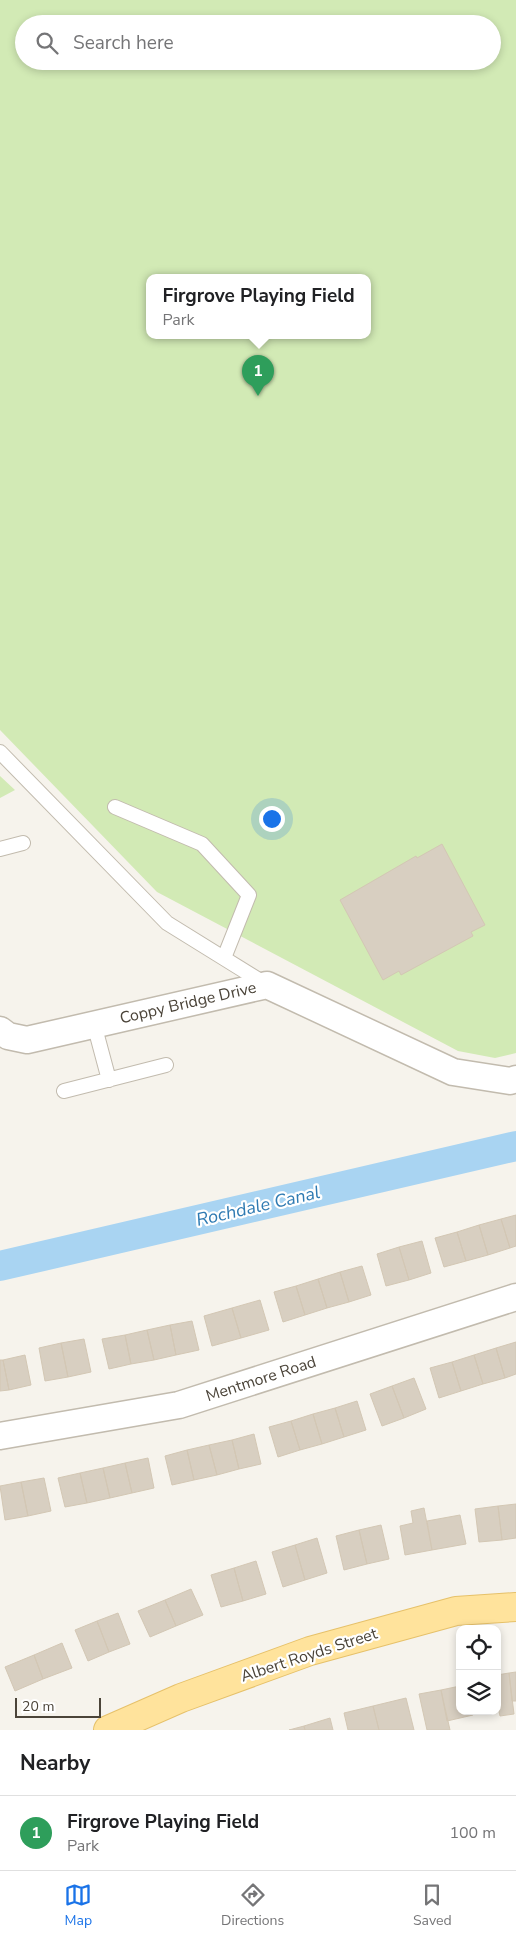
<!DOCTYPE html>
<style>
:root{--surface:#fff;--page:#f6f6f6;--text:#202124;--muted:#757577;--line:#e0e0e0;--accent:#1a73e8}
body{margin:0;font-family:"Nunito Sans",sans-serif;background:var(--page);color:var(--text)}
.controls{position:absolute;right:15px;bottom:15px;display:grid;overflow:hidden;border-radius:10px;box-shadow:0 2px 8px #0003}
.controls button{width:45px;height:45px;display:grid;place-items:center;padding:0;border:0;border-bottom:1px solid var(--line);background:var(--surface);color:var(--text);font:25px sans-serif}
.scale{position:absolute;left:15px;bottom:12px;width:86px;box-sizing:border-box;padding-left:5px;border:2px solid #4b4439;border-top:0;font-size:14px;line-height:18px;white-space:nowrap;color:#4b4439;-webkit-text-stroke:4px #fff;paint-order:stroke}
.you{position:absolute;left:271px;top:818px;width:18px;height:18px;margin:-12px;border:4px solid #fff;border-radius:50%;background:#1a73e8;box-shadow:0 0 0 8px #1a73e833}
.badge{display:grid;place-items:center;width:32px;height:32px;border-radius:50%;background:var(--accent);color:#fff;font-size:16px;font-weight:700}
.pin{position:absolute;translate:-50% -41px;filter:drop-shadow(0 1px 2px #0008)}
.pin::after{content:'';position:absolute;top:26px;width:18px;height:15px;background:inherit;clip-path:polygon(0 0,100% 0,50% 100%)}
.popup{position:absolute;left:146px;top:274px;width:225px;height:65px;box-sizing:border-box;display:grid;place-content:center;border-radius:10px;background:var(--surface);filter:drop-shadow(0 1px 4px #0005);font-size:16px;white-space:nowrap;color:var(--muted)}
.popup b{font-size:19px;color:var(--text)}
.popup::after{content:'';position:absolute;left:50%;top:100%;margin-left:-10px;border:10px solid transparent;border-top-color:var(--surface)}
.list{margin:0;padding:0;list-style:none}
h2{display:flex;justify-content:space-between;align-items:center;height:65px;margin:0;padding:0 20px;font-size:21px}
h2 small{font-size:16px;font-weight:400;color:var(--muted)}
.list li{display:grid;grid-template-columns:32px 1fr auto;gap:15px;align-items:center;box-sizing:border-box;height:75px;padding:0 20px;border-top:1px solid var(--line)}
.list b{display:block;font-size:19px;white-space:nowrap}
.list p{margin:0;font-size:16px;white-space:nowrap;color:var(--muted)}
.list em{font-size:16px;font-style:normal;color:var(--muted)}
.icon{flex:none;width:28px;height:28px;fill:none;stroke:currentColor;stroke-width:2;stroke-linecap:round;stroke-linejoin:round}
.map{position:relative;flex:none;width:516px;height:1730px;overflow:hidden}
.search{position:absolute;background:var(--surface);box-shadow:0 2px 8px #0003;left:15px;right:15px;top:15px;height:55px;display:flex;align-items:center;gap:12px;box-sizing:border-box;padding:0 18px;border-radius:28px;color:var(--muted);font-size:19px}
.sheet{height:140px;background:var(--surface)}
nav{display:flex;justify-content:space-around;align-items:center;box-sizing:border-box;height:70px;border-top:1px solid var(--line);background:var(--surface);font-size:14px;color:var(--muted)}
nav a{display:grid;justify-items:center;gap:2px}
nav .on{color:var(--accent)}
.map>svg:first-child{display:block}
.green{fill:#d2eab5;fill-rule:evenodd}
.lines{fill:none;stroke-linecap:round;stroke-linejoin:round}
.canal{stroke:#a9d4f2;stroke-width:30}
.building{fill:#d8cfc1;stroke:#d3c7b4}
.lane-casing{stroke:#c2bbae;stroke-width:16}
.street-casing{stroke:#c2bbae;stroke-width:29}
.primary-casing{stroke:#e6c16a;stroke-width:30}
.lane{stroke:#fff;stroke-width:14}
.street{stroke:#fff;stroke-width:26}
.primary{stroke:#ffe39c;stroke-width:28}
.labels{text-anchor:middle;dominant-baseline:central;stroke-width:4.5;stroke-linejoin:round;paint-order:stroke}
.street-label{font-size:16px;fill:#4b4439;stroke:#fff}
.water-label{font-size:18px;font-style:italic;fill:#2e7ab2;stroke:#fff}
</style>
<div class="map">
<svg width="516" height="1730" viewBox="0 0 516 1730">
<rect width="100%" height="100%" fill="#f6f3ec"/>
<path class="green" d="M0,0H516V1053L495,1058L458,1051L157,892L0,730ZM24,24H492V61H24ZM149,277H367V335H149Z
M0,776L15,790L0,798Z"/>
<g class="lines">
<path class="canal" d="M0,1266L516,1146"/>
</g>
<path class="building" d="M442,844L485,925L471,932L473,936L401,975L399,971L383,980L340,900L416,856L417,858Z
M516,1215V1246L510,1248L501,1219Z
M501,1219L510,1248L488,1255L479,1225Z
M479,1225L488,1255L466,1261L457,1232Z
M457,1232L466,1261L444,1267L435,1238Z
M422,1241L431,1273L409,1280L399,1247Z
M399,1247L409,1280L386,1286L377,1254Z
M362,1266L371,1295L349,1302L340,1272Z
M340,1272L349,1302L327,1308L318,1279Z
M318,1279L327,1308L305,1315L296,1286Z
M296,1286L305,1315L283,1322L274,1292Z
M260,1300L269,1330L241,1338L232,1308Z
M232,1308L241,1338L212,1346L204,1316Z
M192,1321L199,1350L176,1355L170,1325Z
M170,1325L176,1355L154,1360L147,1330Z
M147,1330L154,1360L131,1364L125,1335Z
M125,1335L131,1364L109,1369L102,1339Z
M84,1339L91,1372L68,1377L61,1343Z
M516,1342V1374L505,1378L496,1348Z
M61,1343L68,1377L45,1381L39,1348Z
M496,1348L505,1378L483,1384L474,1355Z
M25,1355L31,1385L9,1390L3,1360Z
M474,1355L483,1384L461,1391L452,1362Z
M0,1360H3L9,1390L0,1391Z
M452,1362L461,1391L439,1398L430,1368Z
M414,1378L426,1409L404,1418L392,1386Z
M392,1386L404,1418L382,1426L370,1394Z
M357,1401L366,1430L344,1437L335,1408Z
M335,1408L344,1437L322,1444L313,1414Z
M313,1414L322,1444L300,1450L291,1421Z
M291,1421L300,1450L278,1457L269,1427Z
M254,1434L261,1464L239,1469L232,1440Z
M232,1440L239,1469L217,1475L209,1445Z
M209,1445L217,1475L194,1480L187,1450Z
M187,1450L194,1480L172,1485L165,1456Z
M148,1458L154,1488L132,1493L125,1463Z
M125,1463L132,1493L110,1498L103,1468Z
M103,1468L110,1498L87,1503L80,1473Z
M80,1473L87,1503L65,1507L58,1478Z
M44,1478L51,1511L28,1516L21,1482Z
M21,1482L28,1516L5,1520L0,1486Z
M516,1504V1538L502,1540L498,1506Z
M498,1506L502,1540L479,1542L475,1509Z
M424,1508L432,1550L405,1555L400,1526L413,1523L411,1511Z
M460,1515L466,1544L432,1550L427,1521Z
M381,1525L389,1559L367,1564L359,1530Z
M359,1530L367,1564L344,1570L336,1536Z
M317,1538L327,1573L305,1580L295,1545Z
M295,1545L305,1580L283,1587L272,1552Z
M256,1561L266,1594L243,1601L234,1568Z
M234,1568L243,1601L221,1607L211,1575Z
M191,1589L203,1615L176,1626L165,1600Z
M165,1600L176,1626L150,1637L138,1611Z
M118,1613L130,1644L109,1652L97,1621Z
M97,1621L109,1652L88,1661L75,1630Z
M62,1643L72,1668L43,1679L34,1655Z
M34,1655L43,1679L15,1691L5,1667Z
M516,1672V1701H512L509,1673Z
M509,1673L514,1714L500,1716L497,1703V1675Z
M460,1686V1711H473V1715L447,1721L441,1690Z
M441,1690L450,1730H427L419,1694Z
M406,1698L414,1730H379L373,1706Z
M373,1706L379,1730H348L344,1713Z
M330,1718L333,1730H305L304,1726Z
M304,1726L305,1730H289Z"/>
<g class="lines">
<defs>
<path id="lane" d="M0,752L167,923L267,985
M115,807L202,844L249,895L224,958
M0,849L23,843
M94,1024L109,1080
M64,1091L166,1065"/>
<path id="street" d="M0,1030L8,1036L27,1040L267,985L453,1072L510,1081L516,1079
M0,1436L179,1405L516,1297"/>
<path id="primary" d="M108,1730L181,1698L310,1651L456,1611L516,1607"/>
</defs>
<use href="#lane" class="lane-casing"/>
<use href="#street" class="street-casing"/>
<use href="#primary" class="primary-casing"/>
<use href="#lane" class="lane"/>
<use href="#street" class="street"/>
<use href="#primary" class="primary"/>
</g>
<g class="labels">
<g class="street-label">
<text transform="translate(188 1003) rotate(-13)">Coppy Bridge Drive</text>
<text transform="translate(261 1379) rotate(-18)">Mentmore Road</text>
<text transform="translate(309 1655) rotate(-18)">Albert Royds Street</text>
</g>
<g class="water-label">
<text transform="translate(258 1206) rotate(-13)">Rochdale Canal</text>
</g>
</g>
</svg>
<div class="controls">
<button><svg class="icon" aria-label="locate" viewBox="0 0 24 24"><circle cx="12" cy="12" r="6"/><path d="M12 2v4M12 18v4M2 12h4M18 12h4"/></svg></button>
<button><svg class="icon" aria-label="layers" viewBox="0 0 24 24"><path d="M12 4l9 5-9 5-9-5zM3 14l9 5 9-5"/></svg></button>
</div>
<div class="scale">20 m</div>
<div class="you"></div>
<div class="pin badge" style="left:258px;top:396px;background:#2e9e5b">1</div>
<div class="popup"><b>Firgrove Playing Field</b>Park</div>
<div class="search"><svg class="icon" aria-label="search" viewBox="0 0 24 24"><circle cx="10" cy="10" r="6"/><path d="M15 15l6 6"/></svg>Search here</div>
</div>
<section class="sheet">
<h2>Nearby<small></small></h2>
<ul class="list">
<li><span class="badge" style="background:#2e9e5b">1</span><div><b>Firgrove Playing Field</b><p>Park</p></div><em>100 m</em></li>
</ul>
</section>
<nav>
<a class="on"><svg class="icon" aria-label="map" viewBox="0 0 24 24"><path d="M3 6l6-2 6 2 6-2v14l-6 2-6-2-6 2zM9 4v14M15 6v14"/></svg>Map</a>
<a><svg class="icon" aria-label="directions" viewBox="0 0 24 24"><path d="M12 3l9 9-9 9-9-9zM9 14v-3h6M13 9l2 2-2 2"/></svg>Directions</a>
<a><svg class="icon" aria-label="saved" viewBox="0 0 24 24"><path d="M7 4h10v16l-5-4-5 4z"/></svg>Saved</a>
</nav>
